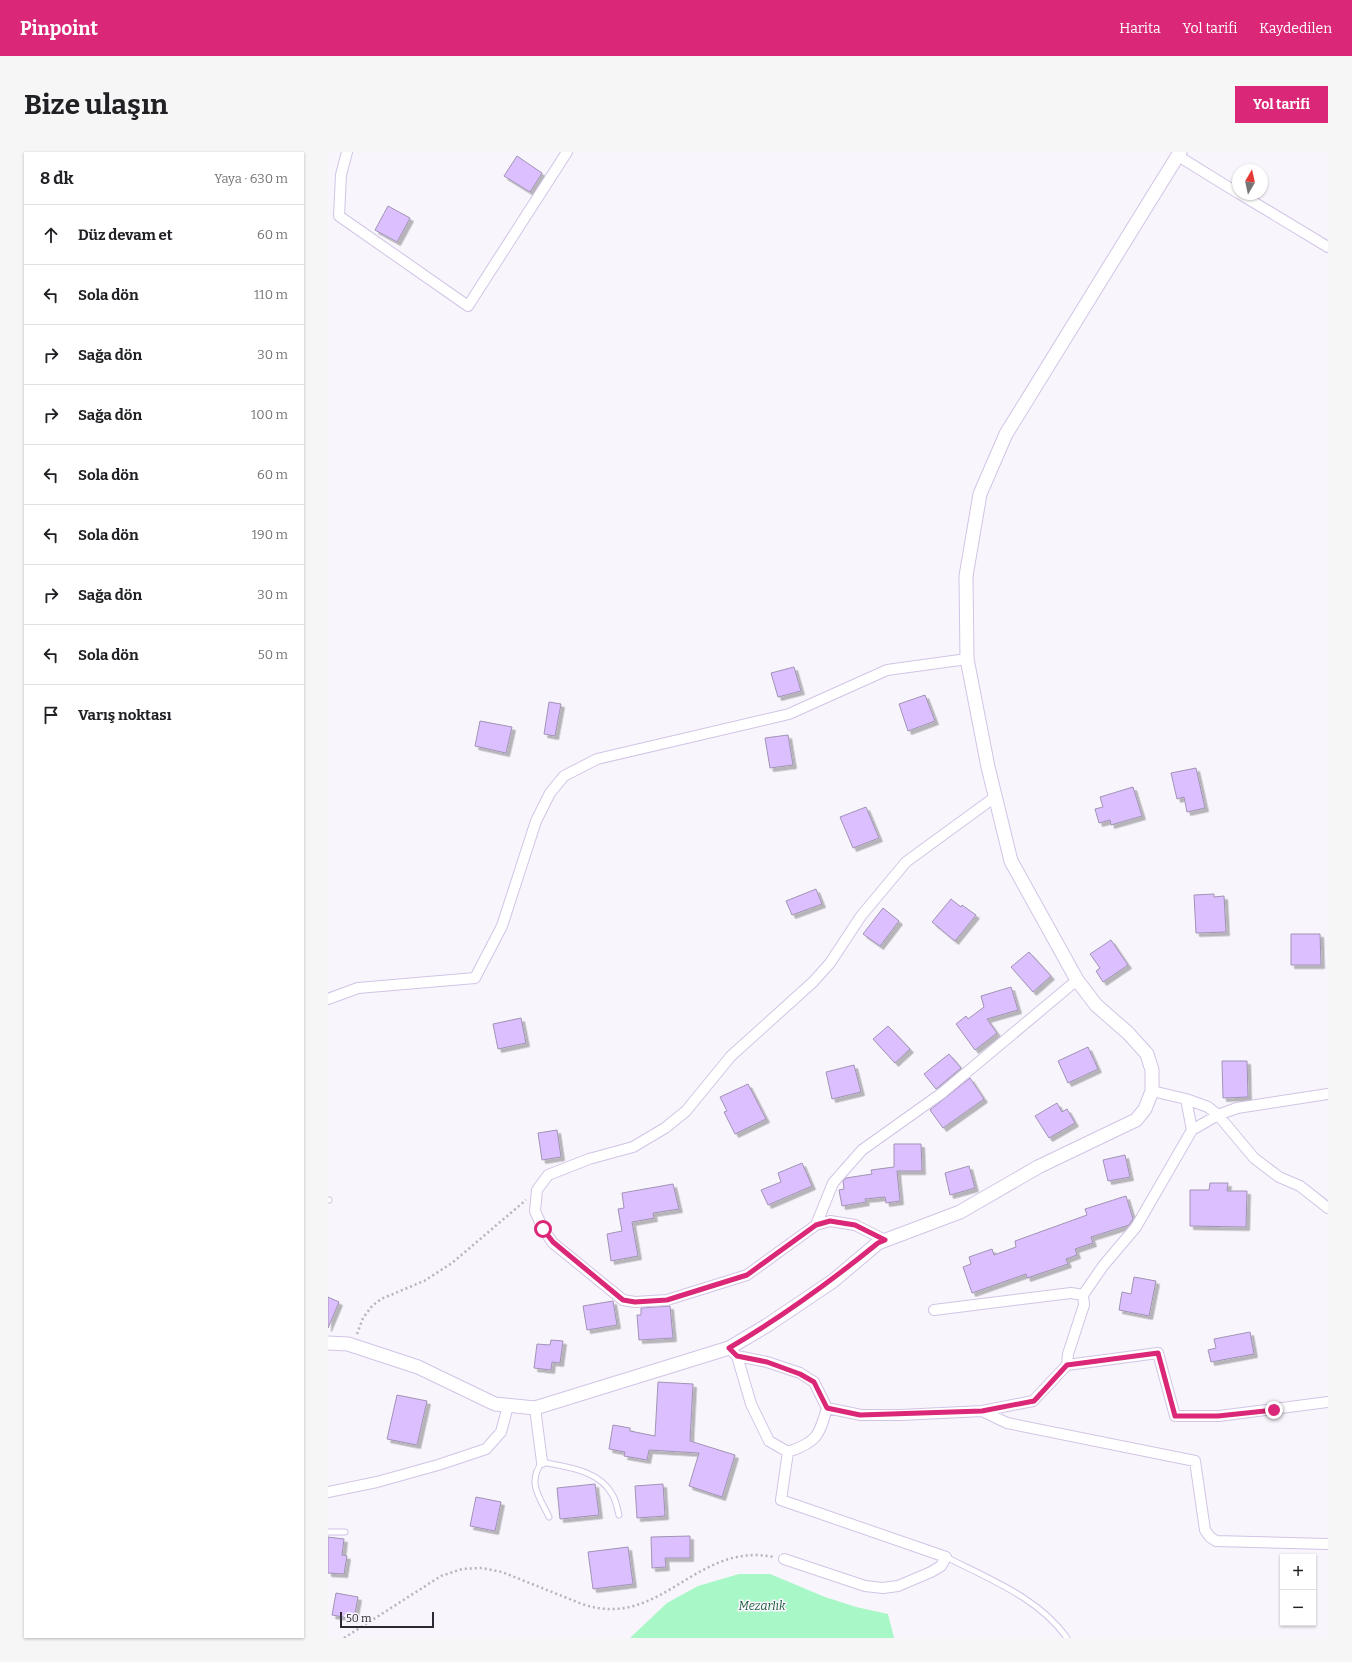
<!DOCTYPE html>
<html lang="tr">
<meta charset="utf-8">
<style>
:root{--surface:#fff;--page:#f6f6f6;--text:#202124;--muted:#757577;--line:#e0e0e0;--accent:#db2777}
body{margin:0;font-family:Bitter,serif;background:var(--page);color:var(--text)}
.controls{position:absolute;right:12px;bottom:12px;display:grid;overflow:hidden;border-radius:0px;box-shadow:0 1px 3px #0004}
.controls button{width:36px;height:36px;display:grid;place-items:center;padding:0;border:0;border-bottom:1px solid var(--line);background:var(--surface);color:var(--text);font:20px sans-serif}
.compass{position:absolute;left:904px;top:12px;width:36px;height:36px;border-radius:50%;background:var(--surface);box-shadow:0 1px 3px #0004;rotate:9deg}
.scale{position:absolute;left:12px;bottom:10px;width:94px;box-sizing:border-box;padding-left:4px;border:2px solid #2e2835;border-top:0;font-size:11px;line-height:14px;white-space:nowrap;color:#2e2835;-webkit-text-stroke:3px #f8f5fc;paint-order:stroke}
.stop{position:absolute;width:12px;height:12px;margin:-9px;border:3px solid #db2777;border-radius:50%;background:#fff}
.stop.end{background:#db2777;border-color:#fff;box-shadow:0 1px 4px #0008}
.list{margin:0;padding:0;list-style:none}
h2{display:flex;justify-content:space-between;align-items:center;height:52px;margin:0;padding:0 16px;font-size:17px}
h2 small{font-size:13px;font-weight:400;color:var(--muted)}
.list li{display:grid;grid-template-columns:26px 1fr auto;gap:12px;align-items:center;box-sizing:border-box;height:60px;padding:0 16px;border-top:1px solid var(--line)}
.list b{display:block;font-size:15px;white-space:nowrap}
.list em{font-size:13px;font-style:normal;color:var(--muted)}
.icon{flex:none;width:22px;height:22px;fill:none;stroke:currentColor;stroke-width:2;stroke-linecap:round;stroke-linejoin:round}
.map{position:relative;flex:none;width:1000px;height:1486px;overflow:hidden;border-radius:0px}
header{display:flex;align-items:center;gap:24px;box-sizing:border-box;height:56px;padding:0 20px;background:var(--accent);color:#fff}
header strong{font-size:19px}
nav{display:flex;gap:22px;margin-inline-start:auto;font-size:14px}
.intro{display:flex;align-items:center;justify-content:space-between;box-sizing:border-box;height:96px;padding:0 24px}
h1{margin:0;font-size:28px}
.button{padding:10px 18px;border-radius:0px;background:var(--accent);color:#fff;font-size:14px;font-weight:700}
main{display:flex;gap:24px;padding:0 24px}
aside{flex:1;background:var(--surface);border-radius:0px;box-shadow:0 1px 3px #0004}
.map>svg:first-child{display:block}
.green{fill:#a8f7c6}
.building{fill:#dbbfff;stroke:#a193b4;filter:url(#shadow)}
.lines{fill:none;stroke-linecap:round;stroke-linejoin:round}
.service-casing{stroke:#d2c4e6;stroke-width:7}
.minor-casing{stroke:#d2c4e6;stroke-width:12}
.tertiary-casing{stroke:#d2c4e6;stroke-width:15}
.path{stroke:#b7b3bc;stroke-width:2.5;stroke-dasharray:2 3;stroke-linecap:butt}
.service{stroke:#fff;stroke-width:5}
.minor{stroke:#fff;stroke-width:10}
.tertiary{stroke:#fff;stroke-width:13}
.route{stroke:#db2777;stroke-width:5}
.labels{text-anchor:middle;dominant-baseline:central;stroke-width:3;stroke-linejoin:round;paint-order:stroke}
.park-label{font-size:12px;font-style:italic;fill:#1e5e3c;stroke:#f8f5fc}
</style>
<header>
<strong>Pinpoint</strong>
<nav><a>Harita</a><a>Yol tarifi</a><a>Kaydedilen</a></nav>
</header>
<div class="intro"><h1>Bize ulaşın</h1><a class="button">Yol tarifi</a></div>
<main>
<aside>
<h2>8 dk<small>Yaya · 630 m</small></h2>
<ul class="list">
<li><svg class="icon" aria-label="ahead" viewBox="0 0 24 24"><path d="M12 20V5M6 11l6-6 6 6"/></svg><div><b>Düz devam et</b></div><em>60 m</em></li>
<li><svg class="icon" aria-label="left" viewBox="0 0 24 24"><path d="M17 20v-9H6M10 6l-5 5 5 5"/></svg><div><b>Sola dön</b></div><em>110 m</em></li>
<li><svg class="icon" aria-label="right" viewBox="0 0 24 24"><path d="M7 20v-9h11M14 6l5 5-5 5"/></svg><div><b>Sağa dön</b></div><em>30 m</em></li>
<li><svg class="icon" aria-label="right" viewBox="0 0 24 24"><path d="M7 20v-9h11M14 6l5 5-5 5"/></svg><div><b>Sağa dön</b></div><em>100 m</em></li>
<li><svg class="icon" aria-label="left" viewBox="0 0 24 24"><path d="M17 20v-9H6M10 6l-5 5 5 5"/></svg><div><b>Sola dön</b></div><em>60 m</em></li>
<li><svg class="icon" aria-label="left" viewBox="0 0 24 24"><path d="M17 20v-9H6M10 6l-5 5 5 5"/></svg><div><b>Sola dön</b></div><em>190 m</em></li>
<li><svg class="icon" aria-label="right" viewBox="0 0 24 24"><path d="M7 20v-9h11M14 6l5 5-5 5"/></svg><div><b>Sağa dön</b></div><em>30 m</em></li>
<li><svg class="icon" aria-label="left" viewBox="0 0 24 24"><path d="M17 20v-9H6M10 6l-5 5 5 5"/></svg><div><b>Sola dön</b></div><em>50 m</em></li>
<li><svg class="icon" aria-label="arrive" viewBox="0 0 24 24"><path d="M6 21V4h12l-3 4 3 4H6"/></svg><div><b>Varış noktası</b></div></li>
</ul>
</aside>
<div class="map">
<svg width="1000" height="1486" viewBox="0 0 1000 1486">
<defs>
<filter id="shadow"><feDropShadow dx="3.5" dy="3.5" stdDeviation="0" flood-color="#0004"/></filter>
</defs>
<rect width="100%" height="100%" fill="#f8f5fc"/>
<path class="green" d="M411,1422H442L497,1445L528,1455L560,1462L566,1486H302L339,1451L370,1434Z"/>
<path class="building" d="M189,4L214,21L202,40L176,24Z
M60,54L82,66L69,90L47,78Z
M466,515L473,539L450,545L443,521Z
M597,543L607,569L580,579L571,552Z
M221,550L233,552L227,584L216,582Z
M152,569L184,575L178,601L147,594Z
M460,583L465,613L442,616L437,586Z
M868,616L877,656L859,660L856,645L849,647L843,621Z
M805,635L814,664L783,673L782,668L771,671L767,657L775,655L772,645Z
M538,655L551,686L525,696L512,665Z
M488,737L494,752L464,763L458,749Z
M886,742V745L896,744L898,780L868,781L866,743Z
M623,747L633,755L634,753L648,763L627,789L604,770Z
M555,756L571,769L552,794L535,782Z
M963,782H992L993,813H963Z
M783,788L800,813L775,830L768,819L772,816L762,802Z
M701,800L723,824L705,840L683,815Z
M683,835L690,858L659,867L669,881L647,898L628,872L638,864L640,867L656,855L653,844Z
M193,866L198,891L170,897L165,872Z
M560,874L582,897L567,911L545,887Z
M760,895L770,917L740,931L730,909Z
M621,902L633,916L608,937L596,922Z
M894,909H919L920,945L895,946Z
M526,913L533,940L504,947L498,920Z
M642,926L656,947L615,976L602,958Z
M420,932L438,967L407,982L396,960L399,959L392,945Z
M729,951L734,960L739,957L747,971L721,986L707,964Z
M229,978L233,1005L214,1008L210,981Z
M566,992H593L594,1019H569L572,1049L558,1051L557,1045L537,1047L538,1050L514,1054L511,1038L516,1037L515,1029L518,1026L544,1022L543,1018L566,1015Z
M797,1003L802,1025L780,1029L775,1008Z
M474,1011L484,1034L440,1053L433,1038L453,1030L450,1021Z
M641,1014L647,1036L622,1043L617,1021Z
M882,1031H900L899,1039H919L918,1075L862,1074V1038H881Z
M345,1032L351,1057L325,1061L326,1066L304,1070L310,1104L283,1109L279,1082L294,1079L290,1057L296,1056L294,1041Z
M798,1044L805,1067L801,1073L763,1085L765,1091L747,1097L749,1103L738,1107L740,1112L699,1126L698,1122L644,1141L635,1115L643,1112L641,1105L664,1097L666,1103L688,1095L687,1089L759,1063L757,1057Z
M806,1125L828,1129L821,1164L791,1158L794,1140L803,1142Z
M0,1145L11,1150L0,1176Z
M285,1149L289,1173L259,1178L255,1154Z
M342,1154L345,1186L311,1188L309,1163H313V1156Z
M922,1180L926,1202L883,1210L880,1198L888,1196L886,1187Z
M223,1188L235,1189L232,1211L224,1210L223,1218L206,1216L209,1192L222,1193Z
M330,1230L365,1232L362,1289L407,1303L394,1345L361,1334L371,1301L321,1298L319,1308L296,1304L297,1300L281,1297L285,1273L302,1276V1279L327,1284Z
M69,1243L99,1249L89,1293L59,1287Z
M267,1332L271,1363L232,1367L229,1336Z
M335,1332L337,1364L309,1366L307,1334Z
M148,1345L173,1350L167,1379L142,1374Z
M362,1384V1406H337L338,1415L324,1416L323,1385Z
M0,1385L16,1387L14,1403L19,1404L16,1422L0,1421Z
M300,1395L305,1432L265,1437L260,1400Z
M8,1441L30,1445L26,1467L4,1463Z"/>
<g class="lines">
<defs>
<path id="service" d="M0,1048H1
M221,1365C211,1344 199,1331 214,1310C238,1315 271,1318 284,1342C288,1348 289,1356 291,1363
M0,1380H17
M618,1405C661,1427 711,1446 739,1486"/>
<path id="minor" d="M19,0L13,23L11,64L140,154L239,0
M850,4L910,41
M912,42L1000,95
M0,847L30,836L147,826L174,774L208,669L222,641L236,624L269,607L461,562L559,518L639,507
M824,939L858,947L880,955L890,963L926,1006L951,1025L972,1034L1000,1056
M858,947L864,978
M488,1073L505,1031L534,998L614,941L749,828
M557,1088L527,1073L502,1069L488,1073L419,1123L339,1148L307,1150L295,1148L225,1091L215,1077L207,1059L209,1038L220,1023L261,1007L305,995L337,976L358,959L403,904L485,830L502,811L533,764L578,710L667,645
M606,1158L743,1141L755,1143
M401,1196L409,1204L439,1210L472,1221L486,1230L499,1256L533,1263H573L654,1259L705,1249L739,1213L740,1202L756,1153L755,1143L775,1114L808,1075L864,978L890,963L909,956L1000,942
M409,1204L423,1252L441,1289L460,1300L453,1348L618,1405L613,1414L603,1420L570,1434L555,1436L537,1434L456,1407
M739,1213L830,1201L847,1264H891L1000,1250
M207,1256L214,1310
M654,1259L679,1271L867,1309L877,1378L882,1385L888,1389L1000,1392
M460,1300C489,1290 491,1284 499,1256
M0,1340L49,1330L110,1313L158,1297L173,1280L180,1254"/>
<path id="tertiary" d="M0,1191L20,1192L90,1215L167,1252L207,1256L401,1196L438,1174L505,1129L550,1091L632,1060L710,1015L808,968L817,957L824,939V918L819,902L800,881L768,853L749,828L683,709L660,615L639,507L638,424L652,342L678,282L852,0"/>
</defs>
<use href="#service" class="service-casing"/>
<use href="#minor" class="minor-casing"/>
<use href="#tertiary" class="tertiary-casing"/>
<path class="path" d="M29,1182L35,1166L44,1154L53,1147L96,1129L124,1111L198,1048
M16,1486L113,1424L134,1417L154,1416L174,1420L254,1452C333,1479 367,1389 446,1405"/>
<use href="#service" class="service"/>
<use href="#minor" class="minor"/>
<use href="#tertiary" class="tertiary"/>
</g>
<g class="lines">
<path class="route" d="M215,1077L225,1090L295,1148L307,1150L339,1148L419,1123L488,1073L502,1069L527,1073L557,1088L550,1091C502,1130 454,1165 401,1196L409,1204L439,1210L472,1222L486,1230L499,1256L532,1263L654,1259L706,1249L739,1213L830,1201L847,1264H890L946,1258"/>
</g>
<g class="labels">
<g class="park-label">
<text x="434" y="1454">Mezarlık</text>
</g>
</g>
</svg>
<div class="controls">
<button>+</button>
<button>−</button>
</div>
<svg class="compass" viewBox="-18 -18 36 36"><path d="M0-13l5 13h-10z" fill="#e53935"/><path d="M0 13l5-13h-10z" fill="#757577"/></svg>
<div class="scale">50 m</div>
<div class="stop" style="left:215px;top:1077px"></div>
<div class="stop end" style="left:946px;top:1258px"></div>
</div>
</main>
